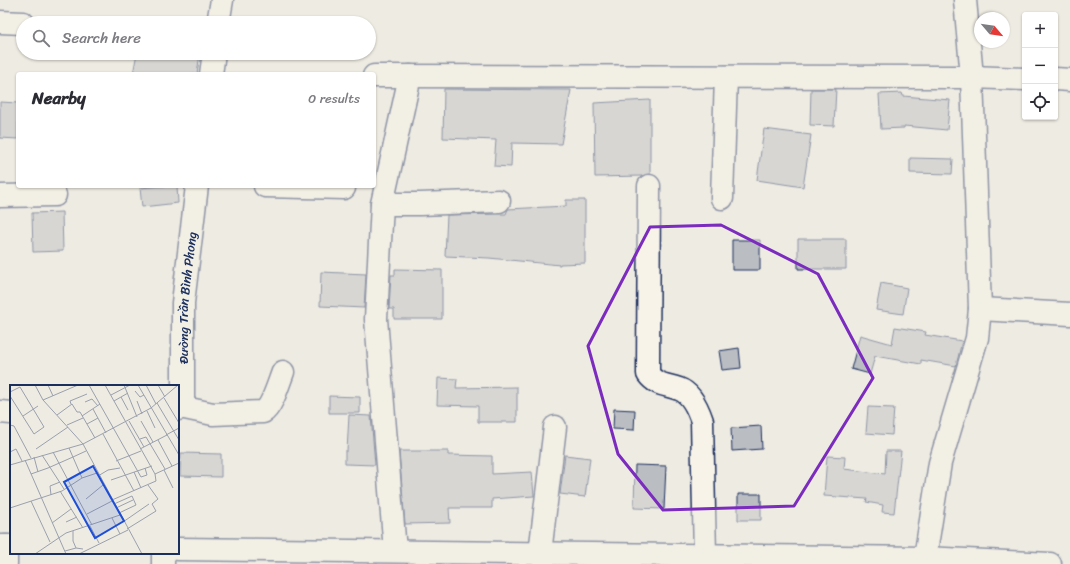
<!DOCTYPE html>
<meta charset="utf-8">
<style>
:root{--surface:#fff;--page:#f2f2f3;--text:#2b2b33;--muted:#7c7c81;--line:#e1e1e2}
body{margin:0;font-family:Sriracha,sans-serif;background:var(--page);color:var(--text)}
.controls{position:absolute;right:12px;top:12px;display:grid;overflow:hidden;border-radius:4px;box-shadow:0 1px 3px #0004}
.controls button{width:36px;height:36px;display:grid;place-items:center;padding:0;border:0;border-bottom:1px solid var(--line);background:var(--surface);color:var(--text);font:20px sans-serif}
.compass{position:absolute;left:974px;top:12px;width:36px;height:36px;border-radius:50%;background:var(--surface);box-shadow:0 1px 3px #0004;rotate:119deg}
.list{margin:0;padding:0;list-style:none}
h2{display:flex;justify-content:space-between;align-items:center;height:52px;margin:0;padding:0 16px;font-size:17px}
h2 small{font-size:13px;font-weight:400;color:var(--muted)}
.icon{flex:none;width:22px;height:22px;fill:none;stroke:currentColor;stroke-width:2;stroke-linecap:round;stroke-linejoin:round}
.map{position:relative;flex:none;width:1070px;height:564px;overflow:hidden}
.search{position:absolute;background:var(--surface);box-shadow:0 1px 3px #0004;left:16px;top:16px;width:360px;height:44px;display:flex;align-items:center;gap:10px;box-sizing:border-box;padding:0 14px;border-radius:22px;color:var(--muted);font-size:15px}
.panel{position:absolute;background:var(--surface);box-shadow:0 1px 3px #0004;left:16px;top:72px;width:360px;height:116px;border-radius:4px}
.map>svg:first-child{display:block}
.building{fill:#babdc2;stroke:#1b2f5e}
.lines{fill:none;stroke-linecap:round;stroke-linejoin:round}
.minor-casing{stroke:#1b2f5e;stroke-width:25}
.major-casing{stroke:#1b2f5e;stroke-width:25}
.minor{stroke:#f7f3e8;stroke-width:22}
.major{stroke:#f7f3e8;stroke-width:22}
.marked{fill:none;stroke:#7b2cbf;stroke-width:3;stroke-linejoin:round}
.labels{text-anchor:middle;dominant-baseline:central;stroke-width:3;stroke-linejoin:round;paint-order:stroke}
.street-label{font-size:13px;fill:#1b2f5e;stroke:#f7f3e8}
.inset-road{fill:none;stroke:#9aa0ad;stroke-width:1}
.view{fill:#1d4ed8;fill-opacity:0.15;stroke:#1d4ed8;stroke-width:2}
.inset-edge{fill:none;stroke:#1b2f5e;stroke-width:2}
</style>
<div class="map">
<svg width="1070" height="564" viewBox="0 0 1070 564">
<rect width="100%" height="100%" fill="#eeebe2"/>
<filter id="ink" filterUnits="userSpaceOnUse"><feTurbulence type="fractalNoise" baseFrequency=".025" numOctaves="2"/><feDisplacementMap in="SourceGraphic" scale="8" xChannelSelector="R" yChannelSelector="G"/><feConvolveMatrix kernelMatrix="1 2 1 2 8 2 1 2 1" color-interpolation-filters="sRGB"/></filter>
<g filter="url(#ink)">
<path class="building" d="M137,53H200L197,74H133Z
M444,89L571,90L561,144L512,143L511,167L494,166L496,140L443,138Z
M811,89H836L834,126L810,125Z
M902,93L903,96L950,100L947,130L904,126V128L881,129L879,94Z
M650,100V174L642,176L595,177L594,103Z
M0,102L18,103V139L0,138Z
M764,129L811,135L803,187L757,180Z
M910,158L953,159L952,174L910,173Z
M163,186H177L178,203L142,207L140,188Z
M566,200H585V263L560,264V265L489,258L445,256L447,215L506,214L508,209L566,206Z
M62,212L63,251L33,252L32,213Z
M798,239H846V269H798Z
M732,240H760V270H732Z
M395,269L442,270V319H394V309H389L391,275H395Z
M321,272L366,274L364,308L320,306Z
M881,283L907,288L903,314L876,310Z
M895,327L926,332L925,335L962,341L956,366L921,360V364L875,356L870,374L851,369L860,335L892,344Z
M739,348L741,368L722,370L719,351Z
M438,378L457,379L456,388L517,387V422H478V406L437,405Z
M329,396L360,397V413H329Z
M868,407L894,408L892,435L866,433Z
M614,409L635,410L634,430L613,429Z
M349,415L371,416L375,465L345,464V451H347Z
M761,426L762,449L732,451L731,428Z
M399,451H448V455L492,456V474L532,472L534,496L492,499V508H449L450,523L405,524Z
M886,451H901L894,513L882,512L883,505L866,502L867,499L824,496L827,456L845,457L844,469L885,474Z
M181,453L221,454V477L180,476Z
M565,455L590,458L585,497L560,494Z
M635,465L666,466L664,509L634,508Z
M738,494H761V520H738Z"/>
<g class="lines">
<defs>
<g id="minor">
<path d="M0,22L23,23"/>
<path d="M218,23L222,0"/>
<path d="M211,74L214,53"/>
<path d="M374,76L972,77L1025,79"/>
<path d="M1055,79L1070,80"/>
<path d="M265,186L344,188"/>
<path d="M649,186L648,374C657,386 666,384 679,389C691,393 698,409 702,421L705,555"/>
<path d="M0,196L55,195"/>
<path d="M722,198L726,77"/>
<path d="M382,204H420L499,201"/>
<path d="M980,309L1070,314"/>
<path d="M180,407L213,414L263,412C272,407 279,382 283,372"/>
<path id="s1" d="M178,409L180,407L183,401V303L197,186"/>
<path d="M0,412L11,413"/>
<path d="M6,546V564"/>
<path d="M395,551L376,319L382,204L410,76"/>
<path d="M540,553L555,427"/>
<path d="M925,558L940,463L977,338L980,309L972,77L965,0"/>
<path d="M163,564V553"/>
</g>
<path id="major" d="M0,546H11
M178,549L925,558L1050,564"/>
</defs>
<use href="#minor" class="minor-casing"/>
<use href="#major" class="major-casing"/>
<use href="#minor" class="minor"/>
<use href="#major" class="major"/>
</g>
</g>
<path d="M0 0H1070V564H0ZM721,225L818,274L873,378L794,506L663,510L618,454L588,346L650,227Z" fill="#eeebe2" fill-opacity=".55" fill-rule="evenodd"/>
<path class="marked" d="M721,225L818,274L873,378L794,506L663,510L618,454L588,346L650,227Z"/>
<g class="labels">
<g class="street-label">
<text stroke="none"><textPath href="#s1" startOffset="113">Đường Trần Bình Phong</textPath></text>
</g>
</g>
<g transform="translate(10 385)">
<rect width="169" height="169" fill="#eeebe2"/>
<path class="inset-road" d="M25,0L33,15L73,59L132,169M38,0L43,11M79,0L131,92L137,90L135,83M95,0L145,89M114,0L127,32M128,0L169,70M136,0L146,19M148,0L155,12M125,6L130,12L134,10M0,7L10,2L34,42L24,49L0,11M101,10L120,0M111,12L118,25M154,13L169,38M33,15L68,0M104,16L118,8M127,16L132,29M75,17L82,14L88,21M147,18L169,55M61,19L60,16L77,9M83,24L96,48M137,26L145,43M47,30L62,19L67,27H70L85,53M13,31L28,21M72,31L90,19M119,36L134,62M131,36L143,57M77,39L88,33M0,40L4,41L21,73M57,40L73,33M93,49L124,106M156,50L169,43M130,54L136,52L155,84M148,55L162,81M59,63L72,93M26,64L58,42M130,64L157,50M0,67L6,64L12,76M43,67L82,140M32,70L54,104M24,72L28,87M63,72L76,66M15,75L56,169M106,76L131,66M0,80L73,59L141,23L168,0M38,83L63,72M154,85L163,103M124,87L131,103M21,89L38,83M88,91L98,85L110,83M101,95L142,81M50,106L73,143M41,110L40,101L50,97M76,114L93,100M102,115L146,96L145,89L169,78M21,116L40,157M104,119L122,111L126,120L109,128M0,123L52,106L72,93L87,88M106,123L123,115M77,129L102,116M102,133L110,149M56,137L67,132M113,137L139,119M42,138L61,124M80,141L89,158M117,144L146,126L142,119L148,114L138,100M63,146V156L66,163M55,166L66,163L73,164M25,169L56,148L110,130M69,169L118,145"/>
<path class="view" d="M83,81L114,136L85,153L54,97Z"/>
<rect width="169" height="169" class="inset-edge"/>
</g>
</svg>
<div class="controls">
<button>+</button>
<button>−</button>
<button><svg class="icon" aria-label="locate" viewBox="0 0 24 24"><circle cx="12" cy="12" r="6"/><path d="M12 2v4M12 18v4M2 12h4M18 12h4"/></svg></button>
</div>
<svg class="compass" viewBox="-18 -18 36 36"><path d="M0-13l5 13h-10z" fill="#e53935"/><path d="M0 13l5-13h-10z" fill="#7c7c81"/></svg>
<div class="search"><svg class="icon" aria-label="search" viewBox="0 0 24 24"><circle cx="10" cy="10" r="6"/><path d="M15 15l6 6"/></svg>Search here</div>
<section class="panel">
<h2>Nearby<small>0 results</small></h2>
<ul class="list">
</ul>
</section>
</div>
